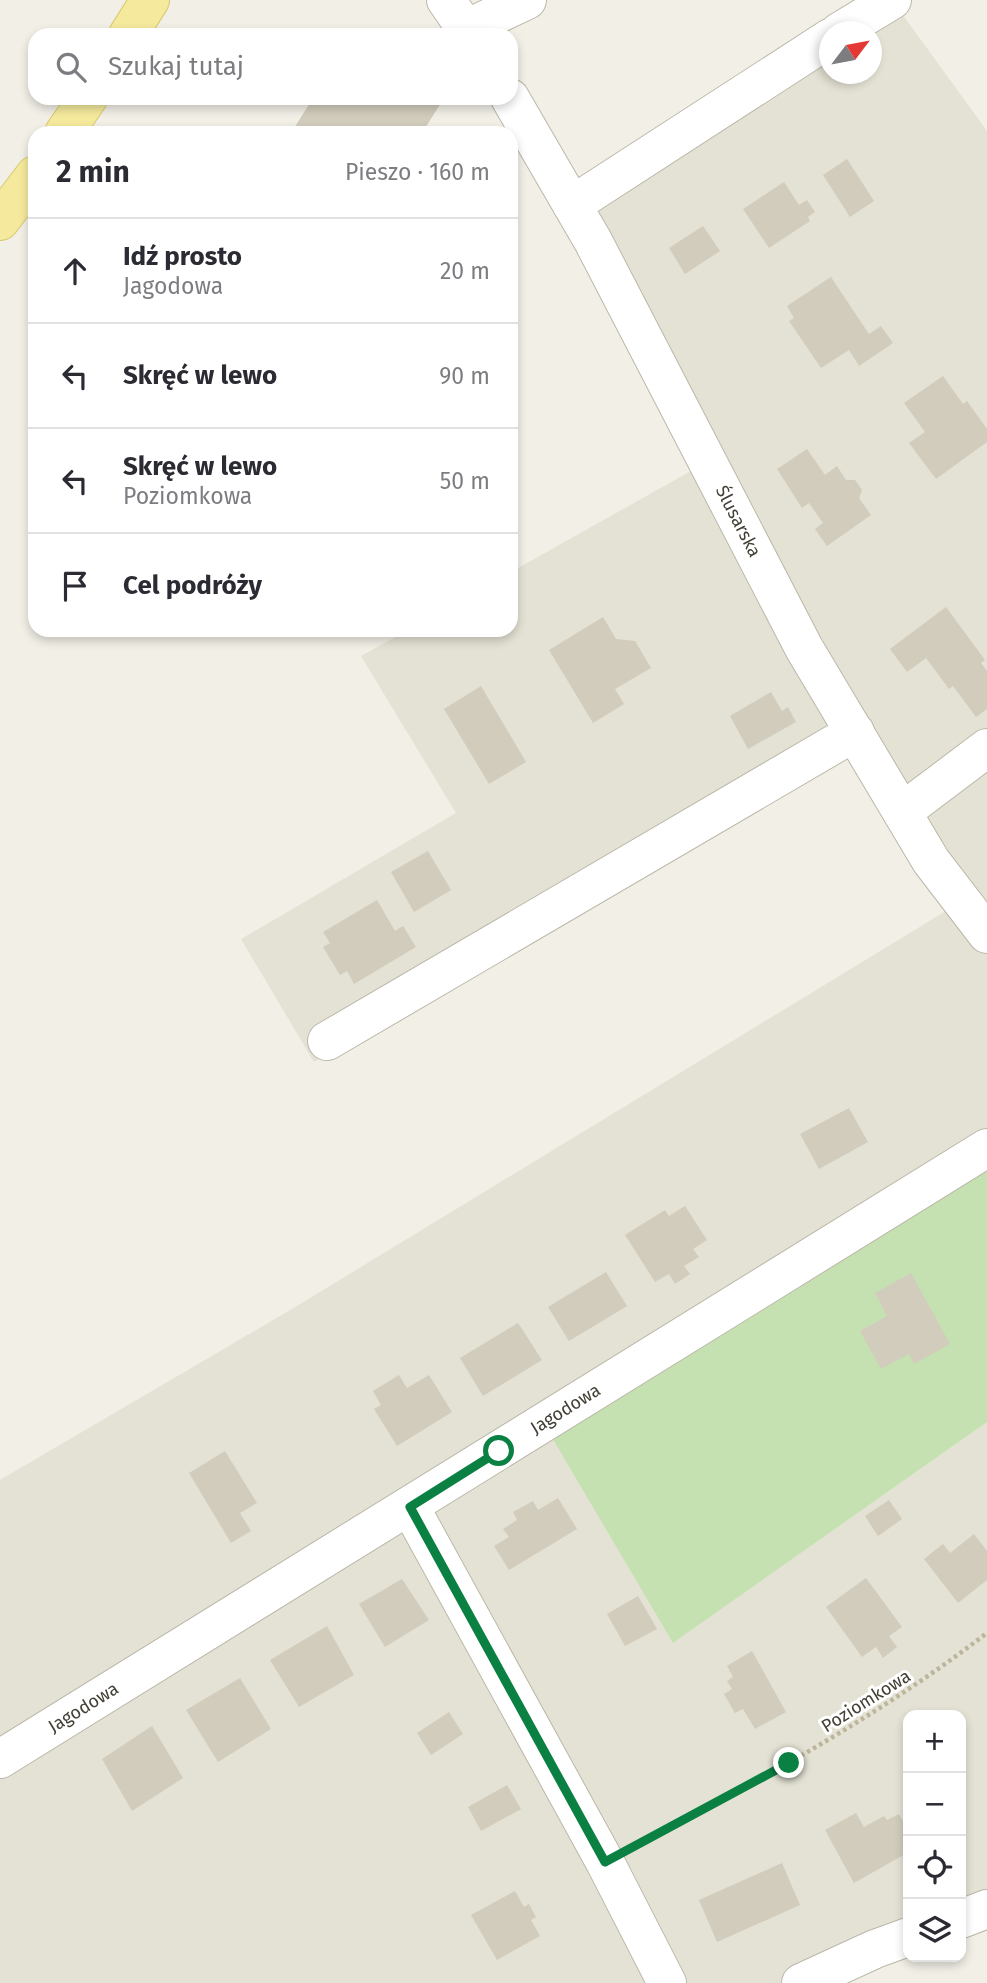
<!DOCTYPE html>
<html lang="pl">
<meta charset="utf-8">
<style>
:root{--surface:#fff;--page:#f2f2f3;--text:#2b2b33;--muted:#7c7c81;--line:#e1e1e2}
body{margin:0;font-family:"Fira Sans",sans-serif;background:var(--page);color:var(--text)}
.controls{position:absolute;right:21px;bottom:21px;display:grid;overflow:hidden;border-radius:14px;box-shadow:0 4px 10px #0003}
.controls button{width:63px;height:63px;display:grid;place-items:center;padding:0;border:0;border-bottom:2px solid var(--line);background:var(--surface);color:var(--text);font:35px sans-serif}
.compass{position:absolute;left:819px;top:21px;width:63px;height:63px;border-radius:50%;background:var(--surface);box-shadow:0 4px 10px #0003;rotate:58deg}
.stop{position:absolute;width:21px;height:21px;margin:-16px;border:5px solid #0b8043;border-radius:50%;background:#fff}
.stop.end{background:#0b8043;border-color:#fff;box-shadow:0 2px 7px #0008}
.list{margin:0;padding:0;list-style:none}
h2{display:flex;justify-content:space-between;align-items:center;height:91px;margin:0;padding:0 28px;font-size:30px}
h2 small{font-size:23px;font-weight:400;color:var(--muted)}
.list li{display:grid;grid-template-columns:46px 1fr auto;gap:21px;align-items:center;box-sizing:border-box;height:105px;padding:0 28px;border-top:2px solid var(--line)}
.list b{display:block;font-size:26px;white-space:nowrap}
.list p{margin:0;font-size:23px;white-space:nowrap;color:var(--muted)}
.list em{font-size:23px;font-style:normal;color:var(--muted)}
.icon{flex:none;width:38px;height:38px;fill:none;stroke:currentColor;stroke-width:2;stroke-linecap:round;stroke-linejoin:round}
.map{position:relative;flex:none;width:987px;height:1983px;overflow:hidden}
.search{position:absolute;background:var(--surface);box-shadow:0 4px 10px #0003;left:28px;top:28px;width:490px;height:77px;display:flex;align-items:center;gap:18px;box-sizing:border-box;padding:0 24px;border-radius:21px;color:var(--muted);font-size:26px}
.panel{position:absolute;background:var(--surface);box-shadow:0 4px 10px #0003;left:28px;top:126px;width:490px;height:511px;border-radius:21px}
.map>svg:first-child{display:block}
.residential{fill:#e4e2d4}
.green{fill:#c5e1b2}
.building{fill:#d1ccbc}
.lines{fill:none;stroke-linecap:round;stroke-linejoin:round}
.minor-casing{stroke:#bbb8a9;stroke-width:40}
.major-casing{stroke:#d7c86e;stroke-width:40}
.path{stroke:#bcb59c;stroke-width:4.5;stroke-dasharray:3.5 3.5;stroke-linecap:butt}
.minor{stroke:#fff;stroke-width:38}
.major{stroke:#f4e99c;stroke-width:38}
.route{stroke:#0b8043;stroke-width:9}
.labels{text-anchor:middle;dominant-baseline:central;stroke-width:6;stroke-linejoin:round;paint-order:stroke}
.street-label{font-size:18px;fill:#434036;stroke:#fff}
</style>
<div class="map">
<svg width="987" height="1983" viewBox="0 0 987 1983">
<rect width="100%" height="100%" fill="#f1efe6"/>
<path class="residential" d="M892,0L987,131V1148L673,1643L987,1422V1907L961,1917V1715H908V1937L801,1983H0V1480L292,1309L946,911L844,753L314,1062L241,939L456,813L361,656L408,630H511V572L707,462L572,205L829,38L830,74H872V32Z"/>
<path class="green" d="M987,1148V1422L673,1643L544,1424Z"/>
<path class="building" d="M313,98H444L422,133H291Z
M847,159L874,201L850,217L823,175Z
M784,182L799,205L807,200L815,212L808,217L810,221L769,248L743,209Z
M703,226L720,251L685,274L669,248Z
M831,277L869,334L881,326L893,343L859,366L849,350L821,368L789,321L794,318L787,306Z
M943,376L963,404L967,401L987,429V442L936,479L909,443L925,432L904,403Z
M807,449L825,475L837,466L846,480H855L862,490L859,498L871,515L827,546L815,529L823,523L809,503L802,508L777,469Z
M946,607L985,660L981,663L987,671V709L976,717L953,686L949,689L926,658L907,672L890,649Z
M603,617L616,639L635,641L651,668L615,689L624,704L593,723L549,650Z
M481,686L526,762L489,784L444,709Z
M771,692L782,711L788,707L796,722L748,749L730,716Z
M428,851L451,890L414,912L391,872Z
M377,900L395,931L403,926L416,947L354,984L347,971L340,975L323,947L330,943L323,932Z
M849,1108L868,1142L819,1169L800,1134Z
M685,1206L707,1240L693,1249L699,1257L684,1266L690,1274L675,1284L669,1274L655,1282L625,1235L665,1210L669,1216Z
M606,1272L627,1306L569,1341L548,1307Z
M911,1273L950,1344L914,1364L909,1354L881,1369L860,1331L887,1316L875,1293Z
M518,1323L542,1360L483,1396L460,1358Z
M399,1375L407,1388L429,1375L452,1412L397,1446L374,1409L381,1405L373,1391Z
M225,1451L257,1503L240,1513L251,1531L231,1543L189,1473Z
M558,1498L577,1529L509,1570L494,1546L509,1537L503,1529L517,1520L513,1512L533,1501L538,1510Z
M889,1500L902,1519L878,1536L865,1516Z
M974,1534L987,1551V1580L958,1603L924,1559L943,1544L950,1553Z
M866,1578L902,1627L889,1636L897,1647L883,1658L876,1647L862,1657L826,1607Z
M402,1579L429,1620L385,1647L359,1604Z
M638,1596L657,1629L625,1646L607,1614Z
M327,1626L354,1675L299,1707L270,1660Z
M752,1651L786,1712L755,1729L743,1709L735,1713L724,1694L732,1689L727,1681L733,1677L727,1666Z
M240,1678L271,1729L218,1762L186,1710Z
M449,1712L463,1734L431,1755L417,1733Z
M152,1726L183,1778L132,1811L102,1759Z
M507,1785L521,1809L481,1831L468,1807Z
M856,1813L864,1827L884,1816L887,1820L899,1814L908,1830V1849L905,1850L907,1853L854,1883L825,1830Z
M782,1863L800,1905L717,1942L699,1900Z
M515,1891L524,1907L529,1904L536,1917L531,1920L540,1936L497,1960L471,1915Z"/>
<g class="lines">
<defs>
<g id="minor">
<path d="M446,0L470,35"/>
<path d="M466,29L527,0"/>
<path d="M839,32L892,0"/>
<path id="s1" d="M510,98L593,241L804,648L931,861L987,934"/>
<path d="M572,205L830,38"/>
<path d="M902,812L987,748"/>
<path d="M327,1041L855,732"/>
<path d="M410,1507L605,1862L667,1983"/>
<path id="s2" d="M0,1759L987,1148"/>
<path d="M961,1919L987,1909"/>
<path d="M801,1983L875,1949L908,1937"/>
</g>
<path id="major" d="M128,35L150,0
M64,133L88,98
M0,221L35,175"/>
</defs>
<use href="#minor" class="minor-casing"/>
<use href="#major" class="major-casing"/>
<path class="path" d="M635,1846C759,1781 876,1718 987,1633"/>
<use href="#minor" class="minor"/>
<use href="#major" class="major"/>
</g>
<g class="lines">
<path class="route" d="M499,1451L410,1507L605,1862L789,1763"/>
</g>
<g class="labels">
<g class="street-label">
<text stroke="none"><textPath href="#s1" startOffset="481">Ślusarska</textPath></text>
<text stroke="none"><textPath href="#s2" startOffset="665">Jagodowa</textPath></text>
<text transform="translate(866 1701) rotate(-32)">Poziomkowa</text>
<text stroke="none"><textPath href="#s2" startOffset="98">Jagodowa</textPath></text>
</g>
</g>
</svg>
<div class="controls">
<button>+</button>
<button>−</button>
<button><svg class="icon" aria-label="locate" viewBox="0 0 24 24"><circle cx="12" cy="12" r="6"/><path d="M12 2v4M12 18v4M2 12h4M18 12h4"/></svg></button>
<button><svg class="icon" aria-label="layers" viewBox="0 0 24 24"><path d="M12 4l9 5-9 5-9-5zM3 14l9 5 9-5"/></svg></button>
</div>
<svg class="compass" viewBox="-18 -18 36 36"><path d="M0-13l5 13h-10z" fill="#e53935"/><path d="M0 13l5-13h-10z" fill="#7c7c81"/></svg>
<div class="stop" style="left:499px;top:1451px"></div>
<div class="stop end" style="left:789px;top:1763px"></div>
<div class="search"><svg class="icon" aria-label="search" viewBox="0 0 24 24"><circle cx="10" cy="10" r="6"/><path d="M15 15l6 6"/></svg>Szukaj tutaj</div>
<section class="panel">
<h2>2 min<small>Pieszo · 160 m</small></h2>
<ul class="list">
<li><svg class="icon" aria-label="ahead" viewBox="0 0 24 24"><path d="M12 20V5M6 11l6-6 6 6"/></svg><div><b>Idź prosto</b><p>Jagodowa</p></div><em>20 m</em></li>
<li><svg class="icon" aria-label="left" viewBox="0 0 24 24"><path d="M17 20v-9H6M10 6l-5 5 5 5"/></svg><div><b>Skręć w lewo</b></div><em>90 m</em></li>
<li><svg class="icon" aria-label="left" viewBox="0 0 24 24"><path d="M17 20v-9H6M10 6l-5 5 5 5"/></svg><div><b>Skręć w lewo</b><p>Poziomkowa</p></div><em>50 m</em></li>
<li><svg class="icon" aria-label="arrive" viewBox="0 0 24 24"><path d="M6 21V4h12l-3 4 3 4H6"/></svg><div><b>Cel podróży</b></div></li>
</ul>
</section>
</div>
